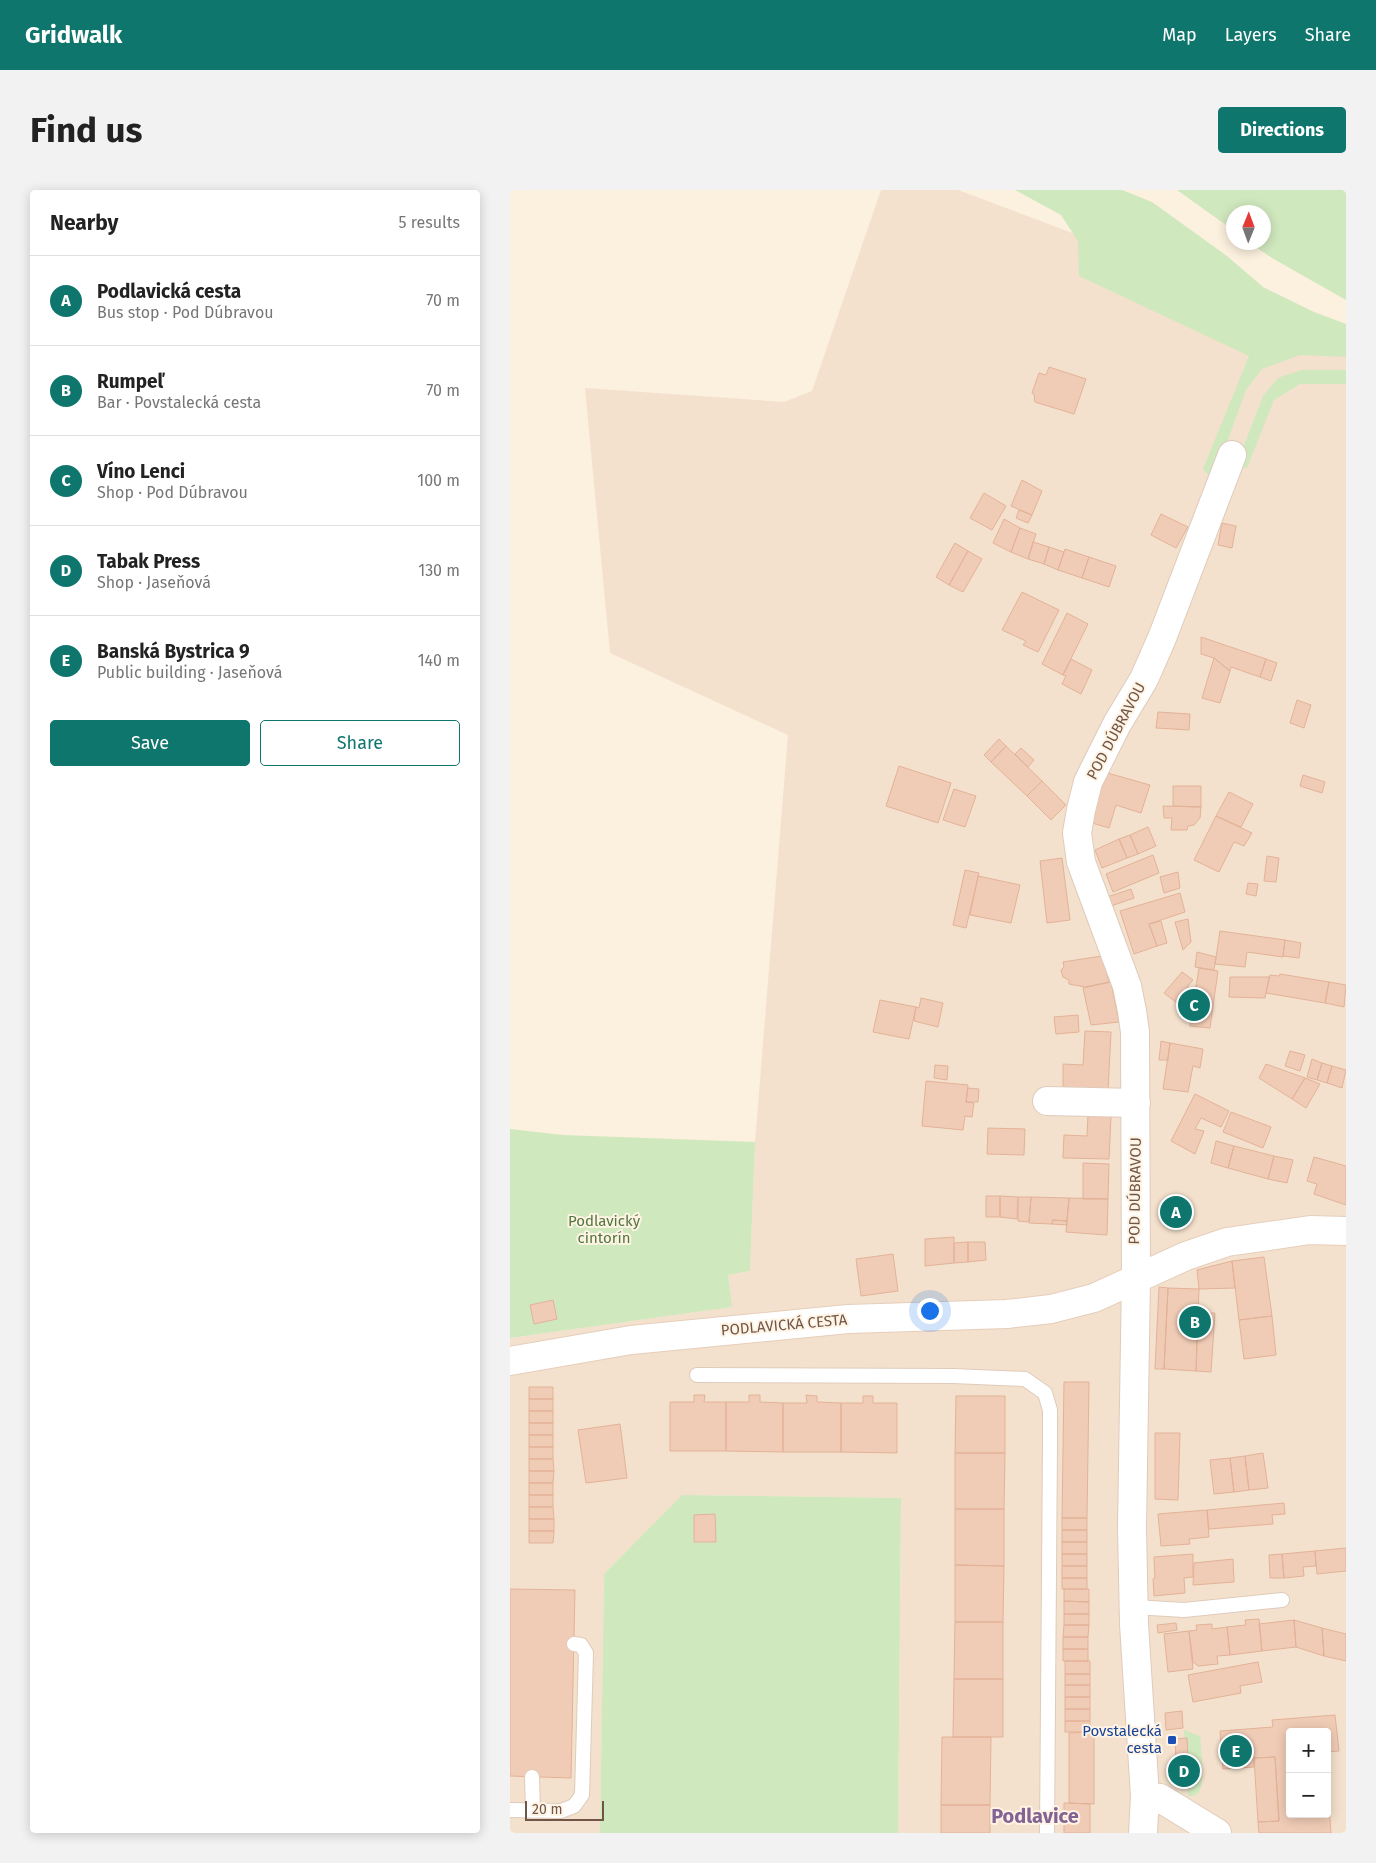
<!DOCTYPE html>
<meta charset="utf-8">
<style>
:root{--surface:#fff;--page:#f2f2f2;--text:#222;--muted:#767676;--line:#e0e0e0;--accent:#0f766e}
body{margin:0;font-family:"Fira Sans",sans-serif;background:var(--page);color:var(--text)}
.controls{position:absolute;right:15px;bottom:15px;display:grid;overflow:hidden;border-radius:5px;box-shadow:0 2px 12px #0003}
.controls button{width:45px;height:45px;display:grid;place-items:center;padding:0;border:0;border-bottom:1px solid var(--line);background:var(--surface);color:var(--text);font:25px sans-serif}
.compass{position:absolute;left:716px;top:15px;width:45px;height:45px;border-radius:50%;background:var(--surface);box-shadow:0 2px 12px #0003;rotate:1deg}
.scale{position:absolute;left:15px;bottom:12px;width:79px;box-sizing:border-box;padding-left:5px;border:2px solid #715547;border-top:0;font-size:14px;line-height:18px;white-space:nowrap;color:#715547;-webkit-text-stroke:4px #fff4e4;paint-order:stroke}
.you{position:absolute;left:419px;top:1120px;width:18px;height:18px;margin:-12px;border:4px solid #fff;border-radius:50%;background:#1a73e8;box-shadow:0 0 0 8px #1a73e833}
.badge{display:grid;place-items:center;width:32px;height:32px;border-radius:50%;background:var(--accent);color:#fff;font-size:16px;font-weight:700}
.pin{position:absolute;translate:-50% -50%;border:2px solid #fff;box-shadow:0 1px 5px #0006}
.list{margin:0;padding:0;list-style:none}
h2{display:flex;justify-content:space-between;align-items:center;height:65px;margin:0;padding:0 20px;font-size:21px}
h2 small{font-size:16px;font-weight:400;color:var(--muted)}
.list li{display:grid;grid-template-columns:32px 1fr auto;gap:15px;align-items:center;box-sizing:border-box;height:90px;padding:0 20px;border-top:1px solid var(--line)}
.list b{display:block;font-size:19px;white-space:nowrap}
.list p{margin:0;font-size:16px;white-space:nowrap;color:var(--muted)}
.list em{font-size:16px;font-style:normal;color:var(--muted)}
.actions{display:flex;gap:10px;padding:15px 20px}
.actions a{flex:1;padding:11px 0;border:1px solid var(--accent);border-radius:5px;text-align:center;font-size:18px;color:var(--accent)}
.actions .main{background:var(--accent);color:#fff}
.map{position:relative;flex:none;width:836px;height:1643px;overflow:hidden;border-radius:5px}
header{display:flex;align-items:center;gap:30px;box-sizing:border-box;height:70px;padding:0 25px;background:var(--accent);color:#fff}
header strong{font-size:24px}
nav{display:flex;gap:28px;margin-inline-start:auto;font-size:18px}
.intro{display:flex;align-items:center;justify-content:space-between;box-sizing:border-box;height:120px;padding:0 30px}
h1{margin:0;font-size:35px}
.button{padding:12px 22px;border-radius:5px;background:var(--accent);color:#fff;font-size:18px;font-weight:700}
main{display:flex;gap:30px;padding:0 30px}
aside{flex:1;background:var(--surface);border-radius:5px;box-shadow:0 2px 12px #0003}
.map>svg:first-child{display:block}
.residential{fill:#f3e1cd;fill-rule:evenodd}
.green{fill:#d0e8be}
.building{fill:#f0ccb6;stroke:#e3b297}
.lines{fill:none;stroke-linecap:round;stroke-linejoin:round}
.lane-casing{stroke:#dfcbbb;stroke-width:16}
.street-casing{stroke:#dfcbbb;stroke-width:30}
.secondary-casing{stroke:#e6cebb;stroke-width:30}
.lane{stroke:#fff;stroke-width:14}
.street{stroke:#fff;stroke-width:28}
.secondary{stroke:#fff;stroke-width:28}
.transit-dot{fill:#1a4fb4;stroke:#fff4e4;stroke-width:2}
.labels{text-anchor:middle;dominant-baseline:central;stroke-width:4;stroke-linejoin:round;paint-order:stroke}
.street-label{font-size:15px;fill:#715547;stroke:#fff4e4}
.park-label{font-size:15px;fill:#517740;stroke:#fff4e4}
.transit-label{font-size:15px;fill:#164399;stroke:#fff4e4;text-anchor:end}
.district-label{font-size:20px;font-weight:bold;fill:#836394;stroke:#fff4e4}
</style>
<header>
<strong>Gridwalk</strong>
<nav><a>Map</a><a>Layers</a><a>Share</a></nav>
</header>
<div class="intro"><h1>Find us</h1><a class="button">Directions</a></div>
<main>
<aside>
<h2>Nearby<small>5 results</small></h2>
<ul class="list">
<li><span class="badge">A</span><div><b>Podlavická cesta</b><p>Bus stop · Pod Dúbravou</p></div><em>70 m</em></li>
<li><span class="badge">B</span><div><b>Rumpeľ</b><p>Bar · Povstalecká cesta</p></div><em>70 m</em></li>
<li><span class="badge">C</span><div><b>Víno Lenci</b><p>Shop · Pod Dúbravou</p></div><em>100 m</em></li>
<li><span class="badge">D</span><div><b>Tabak Press</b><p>Shop · Jaseňová</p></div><em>130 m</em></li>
<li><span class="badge">E</span><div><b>Banská Bystrica 9</b><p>Public building · Jaseňová</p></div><em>140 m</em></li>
</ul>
<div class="actions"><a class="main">Save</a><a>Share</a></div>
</aside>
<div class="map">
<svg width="836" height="1643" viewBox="0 0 836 1643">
<rect width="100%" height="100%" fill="#fcf0de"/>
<path class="residential" d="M371,0H448L836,146V1643H388L391,1308L173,1305L94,1384L90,1643H0V1148L221,1117L218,1085L240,1081L245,952L278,545L100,463L75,198L274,212L302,201ZM780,1542H817V1624H780Z"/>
<path class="green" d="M505,0H612L642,12L717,66L753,97L804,122L836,134V167L790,165L752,179L736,200L707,280L699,286L693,279L739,166L569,86L568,51L551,25Z
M667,0H836V110L762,68L740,53L754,52V22H724L723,40Z
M791,180H836V194H790L764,210L737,278H727V273L753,206L768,188Z
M0,939L53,945L245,952L240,1081L218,1085L222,1117L0,1148Z
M172,1305L391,1308L388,1643H90L94,1384Z
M674,1540L690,1546C691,1558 695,1593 689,1602C686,1606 682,1606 678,1606Z"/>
<path class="building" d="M539,177L576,189L564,224L525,212L524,204L522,203L529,183L536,185Z
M512,290L532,301L522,325L501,316Z
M474,303L496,316L482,340L460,328Z
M509,320L522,325L518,333L506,328Z
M651,324L678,337L666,358L641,345Z
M494,329L510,338L501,362L483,353Z
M712,333L726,336L722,358L708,355Z
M510,338L526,344L518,369L501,362Z
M523,352L539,357L534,374L518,369Z
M445,353L458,361L439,395L426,387Z
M539,357L554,362L548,380L534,374Z
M555,359L579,367L572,388L548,380Z
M458,361L472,369L453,402L439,395Z
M579,367L606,376L599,397L572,388Z
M512,402L549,420L528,462L513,455L516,451L492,440Z
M557,423L578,434L553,485L532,474Z
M691,447L756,469L750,487L721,477L720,481L704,468L691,464Z
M704,468L720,481L710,513L692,508Z
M561,469L582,480L571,504L552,494L556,486L553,485Z
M756,469L767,473L761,491L750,487Z
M787,510L801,515L794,538L780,533Z
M648,522L680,524L679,540L646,538Z
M489,549L496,556L481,572L474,565Z
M496,556L532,591L517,606L481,572Z
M511,558L524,570L518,577L505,564Z
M389,576L441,593L428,633L376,616Z
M594,582L640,595L631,623L606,615L599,638L579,632Z
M793,585L815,592L812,603L790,596Z
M532,591L556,615L541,630L517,606Z
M663,596H691V617L663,616Z
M444,599L466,606L455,637L433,630Z
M719,602L743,614L731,637L706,626Z
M653,616L691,617L690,628L684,635L678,636L677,640H661L662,628H654Z
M706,626L742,643L734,656L724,652L709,682L684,670Z
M638,637L646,656L628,664L620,645Z
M620,645L628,664L617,668L609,649Z
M609,649L617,668L592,678L585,660Z
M643,665L649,683L603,702L596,684Z
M757,666L769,668L766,692L754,691Z
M552,668L560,730L537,733L530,671Z
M455,680L469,683L456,738L443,735Z
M668,682L670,698L654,703L650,687Z
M468,686L510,695L501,733L460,725Z
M738,693L748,694L746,706L736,704Z
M621,699L624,708L598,717L594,708Z
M670,703L675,722L639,734L647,756L624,764L610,721Z
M678,729L681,752L673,760L665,732Z
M651,731L657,753L647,756L639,734Z
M710,741L775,750L773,767L737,762L735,777L705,774Z
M775,750L791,753L789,768L773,766Z
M687,762L706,767L704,780L685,777Z
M592,766L599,792L575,797L559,794V790L553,787L551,780L554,777L553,772Z
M689,778L708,781L700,838L680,836Z
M672,782L683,790L677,797L682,801L671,816L654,803Z
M770,784L819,792L815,813L756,803L760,785L769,786Z
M720,787H759L755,808L719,807Z
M601,792L609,832L581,835L573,798Z
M819,792L836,795L834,817L815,813Z
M411,808L433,813L428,837L404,831L406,817L409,818Z
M370,810L406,817L399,849L363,842Z
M568,825L569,842L546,844L544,827Z
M575,841L601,842L598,901L553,897V874L573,875Z
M651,851L660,853L658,870H649Z
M660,853L693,859L690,878L683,876L678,902L653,899Z
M780,861L795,865L790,881L775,876Z
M802,869L812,873L807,890L797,887Z
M812,873L822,876L817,893L807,890Z
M756,874L795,888L782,909L749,888Z
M425,875L438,876L437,890L424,888Z
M822,876L836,880L832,898L817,893Z
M795,888L810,894L796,918L782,909Z
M416,891L458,895L456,912L464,913L462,927L455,926L453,940L412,936Z
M458,898L469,899L468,912H456Z
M685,904L719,921L711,937L691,928L685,939L694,941L685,964L661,951Z
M721,922L761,937L753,958L713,942Z
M578,925L601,926L599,969L553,968L554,945L577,946Z
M478,938L515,939L514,965L477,964Z
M706,951L724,956L718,978L701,973Z
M724,956L764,966L758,989L718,978Z
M764,966L783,970L777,993L758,989Z
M804,967L836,976V1015L804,1004L807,994L797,991Z
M573,973L599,974L598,1009H573Z
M476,1006H490V1027H476Z
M490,1006L508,1007L507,1029L490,1027Z
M508,1007H521L519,1032L508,1031Z
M521,1007L559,1008L557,1031L543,1030L542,1034L519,1033Z
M559,1008L598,1009L597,1045L556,1042Z
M543,1030L557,1031V1035L542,1034Z
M444,1047V1073L415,1076V1049Z
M458,1052H475L476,1070L458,1072Z
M458,1052V1072L444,1073V1053Z
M383,1064L388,1101L351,1106L346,1069Z
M754,1067L762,1126L729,1130L722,1071Z
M722,1071L725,1098L689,1099L687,1080Z
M649,1097L658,1098L654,1179H645Z
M658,1098L689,1099L686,1181L654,1179Z
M43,1110L47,1129L24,1134L20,1115Z
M688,1123H705L701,1182L686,1181Z
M762,1126L766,1165L734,1169L729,1130Z
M554,1192H579L577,1328H552Z
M19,1197H43V1209H19Z
M184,1205H195L194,1212H216V1261H160V1212H184Z
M239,1205H250V1212L273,1213V1262L216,1261V1212H239Z
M296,1205L307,1206V1212L331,1213V1262H273V1213H297Z
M353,1206H363V1213H387V1263L331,1262V1213H353Z
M446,1206H495V1263H445Z
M19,1209H43V1221H19Z
M19,1221H43V1233H19Z
M19,1233H43V1245H19Z
M110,1234L117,1288L76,1293L68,1240Z
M645,1243H670L668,1310L645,1309Z
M19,1245H43V1257H19Z
M19,1257H43V1269H19Z
M445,1263H495L494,1319H445Z
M753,1263L758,1298L739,1300L735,1266Z
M735,1266L739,1300L724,1302L720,1268Z
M720,1268L724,1302L704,1304L700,1270Z
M19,1269H43L44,1281H19Z
M19,1281H44L43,1293H19Z
M19,1293H43V1305H19Z
M19,1305H43V1317H19Z
M774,1313L775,1324L762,1325L763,1334L699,1339L697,1320Z
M19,1317H43L44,1329H19Z
M445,1319H494V1376L445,1375Z
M697,1320L699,1347L679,1349L680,1354L651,1356L648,1324Z
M205,1324L206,1352H184V1325Z
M552,1328H577V1340H552Z
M19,1329H44V1341H19Z
M552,1340H577V1352H552Z
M19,1341H44L43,1353H19Z
M552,1352H577V1364H552Z
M836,1358V1381L807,1384L805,1361Z
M805,1361L806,1376L793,1377L794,1386L774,1388L772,1364Z
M552,1364H577V1376H552Z
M683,1364V1387L674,1388L675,1403L644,1406L643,1389L645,1388L644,1367Z
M772,1364L774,1388H760L759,1365Z
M723,1369L724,1392L683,1395L684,1373Z
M445,1375L494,1376L493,1432H445Z
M552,1376H577V1388H552Z
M552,1388H577V1399H552Z
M0,1399L65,1400L61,1588L0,1586Z
M554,1399H579V1412L554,1411Z
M554,1411L579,1412V1424H554Z
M554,1424H579V1435H554Z
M749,1429L752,1461L720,1465L717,1437L736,1435L735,1430Z
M784,1430L786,1457L752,1461L749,1434Z
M784,1430L812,1438L814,1466L786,1457Z
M445,1432H493V1489H444Z
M666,1433L667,1440L648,1443L647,1435Z
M702,1434V1439L717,1437L720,1465L707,1466L708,1474L688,1476L683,1472L679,1441L687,1440L686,1435Z
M554,1435H579L578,1447H553Z
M812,1438L836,1444V1471L814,1466Z
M679,1441L683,1479L658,1482L654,1444Z
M553,1447H578V1459H553Z
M553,1459H578V1471H553Z
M555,1471H580V1484H555Z
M748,1472L752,1492L730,1496L731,1503L683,1512L678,1485Z
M555,1484H580V1495H555Z
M444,1489H493V1547H443Z
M555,1495H580V1507H555Z
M555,1507H580V1519H555Z
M555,1519H580V1531H555Z
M672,1521L673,1538L656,1540L655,1523Z
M825,1525L829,1561L817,1562V1542H780V1624H817V1589L821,1643H749L748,1632L769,1631L765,1567L744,1568V1577L713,1579L710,1541L763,1537L762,1530Z
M555,1531H580V1542H555Z
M580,1542L584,1543V1614L559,1613V1543Z
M432,1547H481L480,1615H431Z
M677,1548L678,1569H666L665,1549Z
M765,1567L769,1631L748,1632L744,1568Z
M667,1574H680L679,1599L668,1588Z
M554,1613L580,1614V1643H554Z
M431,1615H480V1643H431Z"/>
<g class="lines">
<defs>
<path id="lane" d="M187,1185L443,1186L515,1189L535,1203L540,1220V1254L537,1643
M624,1417L674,1420L772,1410
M22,1587L23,1621
M0,1620L51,1621L64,1616L72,1605L76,1463L71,1455L64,1454"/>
<path id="street" d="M537,911L626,913
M635,1606L650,1608L707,1643
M633,1643L635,1606L624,1434L622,1338L626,1088L625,842L622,821L617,796L571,672L567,643L571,620L578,592L607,534L634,489L652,448L722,265"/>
<path id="secondary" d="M0,1171L121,1150L338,1129L497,1124L541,1119L584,1108L676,1066L717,1052L800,1040L836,1041"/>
</defs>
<use href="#lane" class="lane-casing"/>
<use href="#street" class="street-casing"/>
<use href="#secondary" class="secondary-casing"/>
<use href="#lane" class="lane"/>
<use href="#street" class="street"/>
<use href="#secondary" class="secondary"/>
</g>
<rect class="transit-dot" x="657" y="1545" width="10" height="10" rx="2.5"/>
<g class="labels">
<g class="street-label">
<text transform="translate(606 541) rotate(-62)">POD DÚBRAVOU</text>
<text transform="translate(625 1001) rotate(-89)">POD DÚBRAVOU</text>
<text transform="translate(274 1135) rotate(-5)">PODLAVICKÁ CESTA</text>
</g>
<g class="park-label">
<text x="94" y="1031">Podlavický<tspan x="94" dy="17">cintorín</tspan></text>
</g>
<g class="transit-label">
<text x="652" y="1541">Povstalecká<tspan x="652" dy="17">cesta</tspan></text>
</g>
<g class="district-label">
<text x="525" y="1626">Podlavice</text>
</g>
</g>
</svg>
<div class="controls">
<button>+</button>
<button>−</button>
</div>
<svg class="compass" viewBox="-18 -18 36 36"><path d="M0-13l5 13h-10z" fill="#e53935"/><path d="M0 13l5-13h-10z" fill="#767676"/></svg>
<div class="scale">20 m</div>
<div class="you"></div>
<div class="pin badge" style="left:666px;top:1022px">A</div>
<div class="pin badge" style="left:685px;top:1132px">B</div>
<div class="pin badge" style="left:684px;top:815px">C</div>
<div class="pin badge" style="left:674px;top:1581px">D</div>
<div class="pin badge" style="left:726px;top:1561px">E</div>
</div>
</main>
